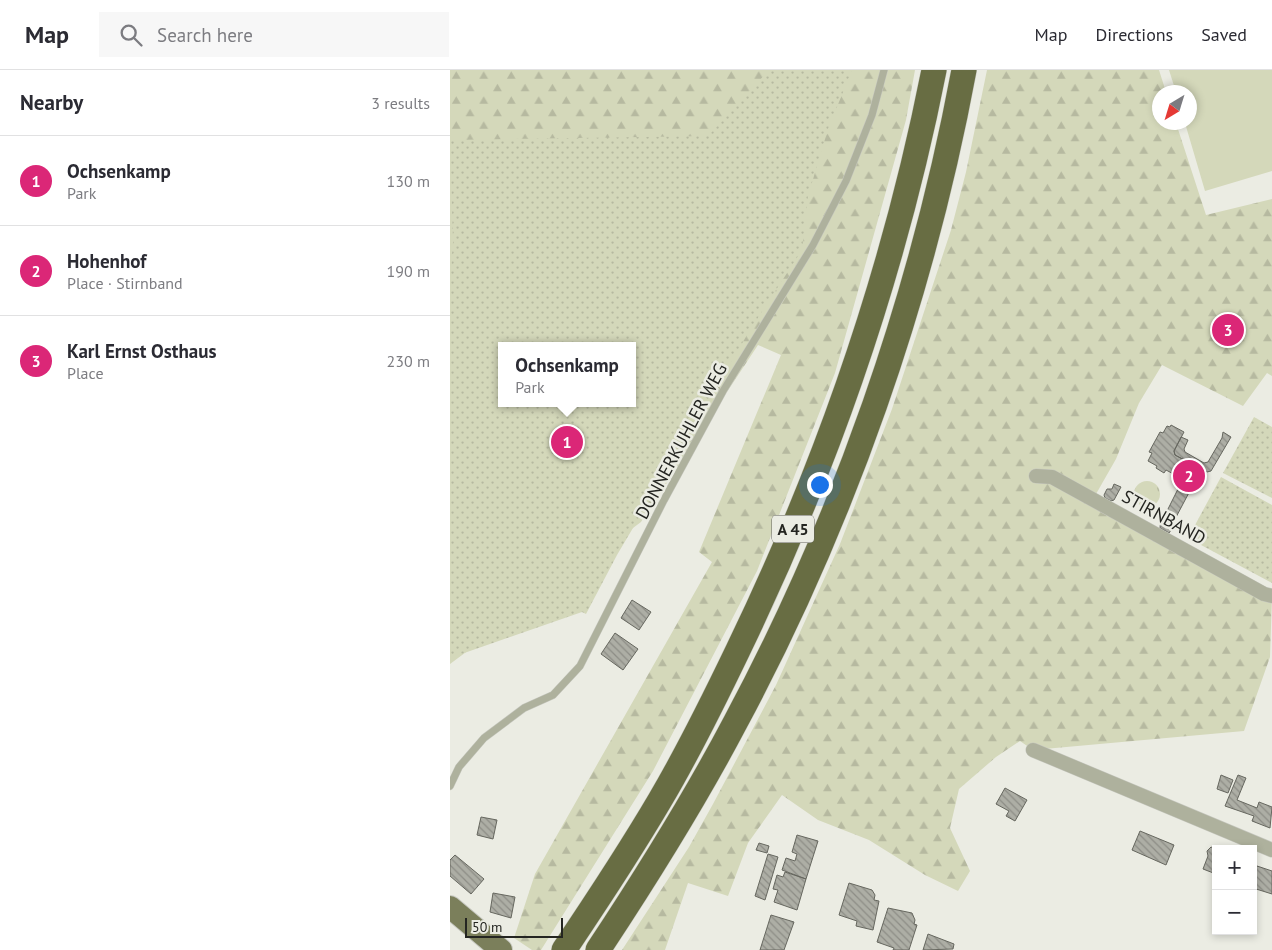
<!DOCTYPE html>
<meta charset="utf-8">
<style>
:root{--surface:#fff;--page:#f7f7f7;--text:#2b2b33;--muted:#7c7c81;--line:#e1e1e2;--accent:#db2777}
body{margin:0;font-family:"PT Sans",sans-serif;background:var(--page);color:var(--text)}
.controls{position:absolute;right:15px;bottom:15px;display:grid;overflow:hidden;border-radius:0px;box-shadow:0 2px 8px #0003}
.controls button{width:45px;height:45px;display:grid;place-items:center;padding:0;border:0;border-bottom:1px solid var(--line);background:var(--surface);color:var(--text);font:25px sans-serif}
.compass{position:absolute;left:702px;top:15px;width:45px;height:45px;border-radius:50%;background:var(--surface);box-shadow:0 2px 8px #0003;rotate:218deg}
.scale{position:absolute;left:15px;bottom:12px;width:98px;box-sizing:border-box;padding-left:5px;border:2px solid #242521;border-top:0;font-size:14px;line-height:18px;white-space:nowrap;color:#242521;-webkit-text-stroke:4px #ebece3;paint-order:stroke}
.you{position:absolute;left:369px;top:414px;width:18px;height:18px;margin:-12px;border:4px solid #fff;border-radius:50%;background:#1a73e8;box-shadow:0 0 0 8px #1a73e833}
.badge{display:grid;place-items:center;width:32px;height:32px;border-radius:50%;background:var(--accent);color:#fff;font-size:16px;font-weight:700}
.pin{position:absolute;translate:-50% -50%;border:2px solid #fff;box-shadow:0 1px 5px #0006}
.popup{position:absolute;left:48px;top:272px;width:138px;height:65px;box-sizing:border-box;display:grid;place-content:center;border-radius:0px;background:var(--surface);filter:drop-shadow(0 1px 4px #0005);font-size:16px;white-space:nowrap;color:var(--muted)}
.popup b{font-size:19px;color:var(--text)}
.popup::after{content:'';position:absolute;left:50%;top:100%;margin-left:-10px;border:10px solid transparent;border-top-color:var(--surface)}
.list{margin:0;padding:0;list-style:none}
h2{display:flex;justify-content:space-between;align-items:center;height:65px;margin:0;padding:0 20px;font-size:21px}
h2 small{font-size:16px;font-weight:400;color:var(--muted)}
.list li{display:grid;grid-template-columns:32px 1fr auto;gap:15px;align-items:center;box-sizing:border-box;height:90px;padding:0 20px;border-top:1px solid var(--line)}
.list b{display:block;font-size:19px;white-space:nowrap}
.list p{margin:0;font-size:16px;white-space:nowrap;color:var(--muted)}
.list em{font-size:16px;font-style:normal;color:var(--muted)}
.icon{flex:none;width:28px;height:28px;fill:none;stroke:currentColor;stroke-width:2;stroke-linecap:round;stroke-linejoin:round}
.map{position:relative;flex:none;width:822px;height:880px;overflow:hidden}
header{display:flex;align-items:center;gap:30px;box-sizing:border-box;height:70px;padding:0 25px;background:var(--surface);border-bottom:1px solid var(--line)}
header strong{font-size:24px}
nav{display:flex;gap:28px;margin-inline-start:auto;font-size:18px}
.search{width:350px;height:45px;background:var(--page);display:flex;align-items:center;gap:12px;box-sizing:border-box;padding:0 18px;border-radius:0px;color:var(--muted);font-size:19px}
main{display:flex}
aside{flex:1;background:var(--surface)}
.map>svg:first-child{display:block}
.grass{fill:url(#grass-tufts)}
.forest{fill:url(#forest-firs);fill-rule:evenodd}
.park{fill:url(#park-dots);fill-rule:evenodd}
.pitch{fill:#d4d8ba}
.building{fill:url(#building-back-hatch);stroke:#66675f}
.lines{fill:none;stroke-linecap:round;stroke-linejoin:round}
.service-casing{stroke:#c7c8c0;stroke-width:8}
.minor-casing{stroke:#c7c8c0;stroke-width:15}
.primary-casing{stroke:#c7c8c0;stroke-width:24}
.motorway-casing{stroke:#c7c8c0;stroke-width:26}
.service{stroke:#aeb19d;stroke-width:7}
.minor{stroke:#aeb19d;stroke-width:14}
.primary{stroke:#7b7f5b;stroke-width:22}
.motorway{stroke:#686d43;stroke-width:25}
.labels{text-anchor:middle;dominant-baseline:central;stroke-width:5;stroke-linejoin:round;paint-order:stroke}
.shield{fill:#ebece3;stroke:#60615b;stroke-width:1}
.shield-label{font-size:16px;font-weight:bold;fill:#242521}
.street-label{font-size:18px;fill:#242521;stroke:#ebece3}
</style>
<header>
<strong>Map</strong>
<div class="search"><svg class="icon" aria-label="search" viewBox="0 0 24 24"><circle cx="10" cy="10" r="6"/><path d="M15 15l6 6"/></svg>Search here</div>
<nav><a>Map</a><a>Directions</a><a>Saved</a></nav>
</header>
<main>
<aside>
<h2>Nearby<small>3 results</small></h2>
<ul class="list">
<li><span class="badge">1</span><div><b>Ochsenkamp</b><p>Park</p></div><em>130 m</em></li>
<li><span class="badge">2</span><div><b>Hohenhof</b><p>Place · Stirnband</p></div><em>190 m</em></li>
<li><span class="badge">3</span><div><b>Karl Ernst Osthaus</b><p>Place</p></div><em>230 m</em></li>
</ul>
</aside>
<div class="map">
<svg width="822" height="880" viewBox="0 0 822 880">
<defs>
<pattern id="grass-tufts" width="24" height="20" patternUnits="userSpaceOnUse" patternTransform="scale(1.25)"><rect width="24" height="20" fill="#d4d8ba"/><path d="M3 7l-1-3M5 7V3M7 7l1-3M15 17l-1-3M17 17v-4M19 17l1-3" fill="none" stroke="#b6b9a0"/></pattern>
<pattern id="forest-firs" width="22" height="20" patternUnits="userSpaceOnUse" patternTransform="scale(1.25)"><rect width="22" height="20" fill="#d4d8ba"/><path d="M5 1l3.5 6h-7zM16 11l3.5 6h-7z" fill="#b6b9a0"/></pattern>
<pattern id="park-dots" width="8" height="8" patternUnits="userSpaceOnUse" patternTransform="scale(1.25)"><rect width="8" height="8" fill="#d4d8ba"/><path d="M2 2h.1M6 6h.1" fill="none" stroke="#b6b9a0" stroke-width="1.8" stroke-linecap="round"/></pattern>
<pattern id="building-back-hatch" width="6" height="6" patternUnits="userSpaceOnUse" patternTransform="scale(1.25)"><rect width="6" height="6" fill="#adaea5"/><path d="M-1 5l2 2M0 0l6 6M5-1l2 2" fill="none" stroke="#8d8d86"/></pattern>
</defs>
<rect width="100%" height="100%" fill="#ebece3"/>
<path class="grass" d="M684 424a13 13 0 1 1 26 0a13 13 0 1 1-26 0Z"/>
<path class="forest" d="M0,0H465L456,50L385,303L307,501L203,701L91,880H82L64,868L85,804L262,492L249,482L331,285L308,275L191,452L0,594ZM52,276H182V333H52Z
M537,0H709L716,22H710V52L726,53L756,145L822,129V306L817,303L793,336L712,295L689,333L666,389L646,424L822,526L820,587L794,661L583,680L570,671L546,687L509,719L500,758L520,801L508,821L475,805L419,770L368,750L332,725L298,773L278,826L238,813L215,880H172L239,777L263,734L326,615L390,474L442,339L501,160L516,102Z"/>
<path class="park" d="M319,0H402L378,59L358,126L352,180L300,260L167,485L136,544L132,542L0,588V216L3,172L0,70L258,66ZM52,276H182V333H52Z
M804,347L822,357V428L773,403Z
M771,407L822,435V513L738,468Z"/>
<path class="pitch" d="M719,0H822V101L755,121L735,53L740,52V22H726Z"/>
<path class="building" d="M721,355L734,362L724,381L725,385L738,392L739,389L753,397L754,400L747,414L743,415L724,451L726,453L719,463L710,458L711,446L713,441L716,443L733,409L716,400L714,403L706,398L707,396L698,391L702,383L699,382L710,362L713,363L717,356L720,357Z
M773,362L781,367L761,401L757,402L739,389L738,392L725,385L724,381L731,367L738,370L734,379L735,382L754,393L758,392L772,368Z
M664,414L671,417L664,430L661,431L655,428L654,425L657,419H662Z
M182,530L201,542L189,560L171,548Z
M165,563L188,579L173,600L151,584Z
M771,705L783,710L778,723L767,719Z
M788,705L796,708L787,730L807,738L809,732L822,737L820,758L802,751L804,746L775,736Z
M555,718L577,730L565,751L556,746L559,741L546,734Z
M31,747L47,750L43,769L27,765Z
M690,761L724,775L716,795L682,780Z
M347,765L368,771L356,809L332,800L336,788L345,791L347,784L342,782Z
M309,773L319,776L317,783L306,780Z
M761,777L766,779V804L753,799L758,786L757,781Z
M318,784L328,787L315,830L305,826Z
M5,785L34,809L21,824L0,806V790Z
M807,796L822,801V824L803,818V807Z
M335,802L356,809L347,840L324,832L328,820L323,819L327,805L333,807Z
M399,813L422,820L425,825L424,830L429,831L423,860L406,856L407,851L389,845Z
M43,823L65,827L61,848L40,842Z
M438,838L462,843L465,850L464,854L467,855L459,880H443L444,878L427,872Z
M321,845L344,852L334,880H310Z
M478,864L504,874L503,879L473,880Z"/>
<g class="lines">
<defs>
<path id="service" d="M0,716L9,697L34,668L74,638L103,625L130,596L214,430L273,321L363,175L396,111L422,45L434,0"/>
<path id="minor" d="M586,406L602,407L814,524L822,526
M583,680L822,780"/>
<path id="primary" d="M0,837L51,880"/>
<path id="motorway" d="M114,880C147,831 180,781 210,730C239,681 264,630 288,580C378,394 444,203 484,0
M148,880C197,806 244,731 285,653C394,450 472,226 514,0"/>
</defs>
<use href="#service" class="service-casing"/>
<use href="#minor" class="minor-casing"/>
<use href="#primary" class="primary-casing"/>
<use href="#motorway" class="motorway-casing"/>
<use href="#service" class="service"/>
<use href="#minor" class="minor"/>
<use href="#primary" class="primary"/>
<use href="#motorway" class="motorway"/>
</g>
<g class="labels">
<rect class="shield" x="322" y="445.5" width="42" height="27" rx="4"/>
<g class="shield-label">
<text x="343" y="459">A 45</text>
</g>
<g class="street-label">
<text transform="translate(231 371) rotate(-62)">DONNERKUHLER WEG</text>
<text transform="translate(714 447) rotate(29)">STIRNBAND</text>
</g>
</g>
</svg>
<div class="controls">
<button>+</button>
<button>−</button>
</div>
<svg class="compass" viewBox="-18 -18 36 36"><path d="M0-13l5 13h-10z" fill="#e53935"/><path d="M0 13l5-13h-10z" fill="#7c7c81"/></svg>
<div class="scale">50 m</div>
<div class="you"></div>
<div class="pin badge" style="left:117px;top:372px">1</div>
<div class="popup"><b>Ochsenkamp</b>Park</div>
<div class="pin badge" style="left:739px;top:406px">2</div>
<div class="pin badge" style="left:778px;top:260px">3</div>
</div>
</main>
